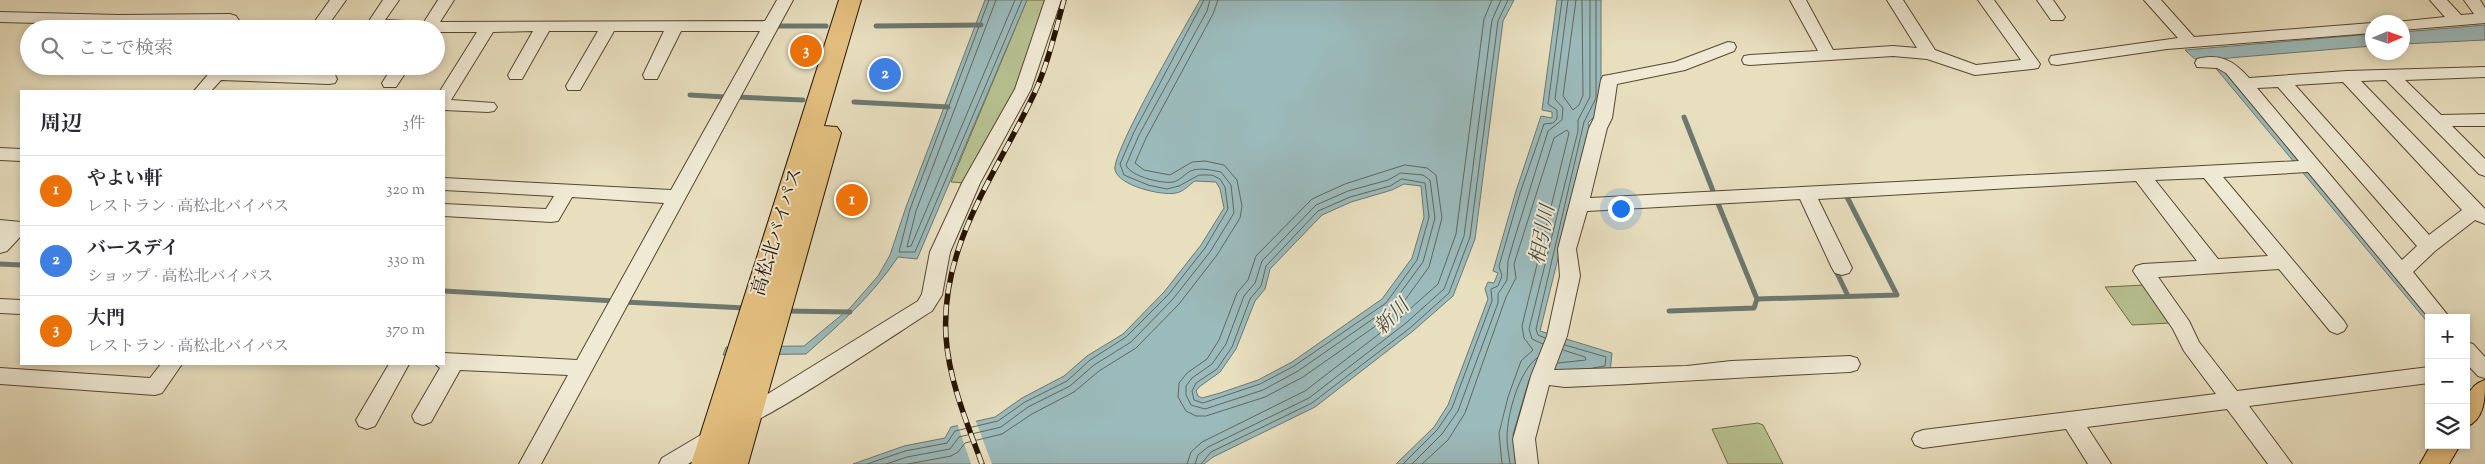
<!DOCTYPE html>
<html lang="ja">
<meta charset="utf-8">
<style>
:root{--surface:#fff;--page:#f7f7f7;--text:#2b2b33;--muted:#7c7c81;--line:#e1e1e2;--accent:#7c3aed}
body{margin:0;font-family:"Sorts Mill Goudy","Noto Serif JP",serif;background:var(--page);color:var(--text)}
.controls{position:absolute;right:15px;bottom:15px;display:grid;overflow:hidden;border-radius:0px;box-shadow:0 2px 8px #0003}
.controls button{width:45px;height:45px;display:grid;place-items:center;padding:0;border:0;border-bottom:1px solid var(--line);background:var(--surface);color:var(--text);font:25px sans-serif}
.compass{position:absolute;left:2365px;top:15px;width:45px;height:45px;border-radius:50%;background:var(--surface);box-shadow:0 2px 8px #0003;rotate:88deg}
.you{position:absolute;left:1620px;top:208px;width:18px;height:18px;margin:-12px;border:4px solid #fff;border-radius:50%;background:#1a73e8;box-shadow:0 0 0 8px #1a73e833}
.badge{display:grid;place-items:center;width:32px;height:32px;border-radius:50%;background:var(--accent);color:#fff;font-size:16px;font-weight:700}
.pin{position:absolute;translate:-50% -50%;border:2px solid #fff;box-shadow:0 1px 5px #0006}
.list{margin:0;padding:0;list-style:none}
h2{display:flex;justify-content:space-between;align-items:center;height:65px;margin:0;padding:0 20px;font-size:21px}
h2 small{font-size:16px;font-weight:400;color:var(--muted)}
.list li{display:grid;grid-template-columns:32px 1fr auto;gap:15px;align-items:center;box-sizing:border-box;height:70px;padding:0 20px;border-top:1px solid var(--line)}
.list b{display:block;font-size:19px;white-space:nowrap}
.list p{margin:0;font-size:16px;white-space:nowrap;color:var(--muted)}
.list em{font-size:16px;font-style:normal;color:var(--muted)}
.icon{flex:none;width:28px;height:28px;fill:none;stroke:currentColor;stroke-width:2;stroke-linecap:round;stroke-linejoin:round}
.map{position:relative;flex:none;width:2485px;height:464px;overflow:hidden}
.search{position:absolute;background:var(--surface);box-shadow:0 2px 8px #0003;left:20px;top:20px;width:425px;height:55px;display:flex;align-items:center;gap:12px;box-sizing:border-box;padding:0 18px;border-radius:28px;color:var(--muted);font-size:19px}
.panel{position:absolute;background:var(--surface);box-shadow:0 2px 8px #0003;left:20px;top:90px;width:425px;height:275px;border-radius:0px}
.map>svg:first-child{display:block}
.green{fill:#b7c191;stroke:#6e6a48}
.water{fill:#9bbabb;stroke:#6c7870;fill-rule:evenodd}
.pier{fill:#e8dfbf}
.lines{fill:none;stroke-linecap:round;stroke-linejoin:round}
.shore{stroke:#60675e;stroke-width:1}
.stream{stroke:#6c7870;stroke-width:5}
.minor-casing{stroke:#564730;stroke-width:2}
.major-casing{stroke:#261400;stroke-width:2}
.highway-casing{stroke:#261400;stroke-width:2}
.minor{fill:#f0ead5;fill-rule:evenodd}
.major{fill:#e4c080;fill-rule:evenodd}
.highway{fill:#e4c080;fill-rule:evenodd}
.rail-casing{stroke:#261400;stroke-width:5.5}
.rail{stroke:#f0ead5;stroke-width:4;stroke-dasharray:11;stroke-linecap:butt}
.labels{text-anchor:middle;dominant-baseline:central;stroke-width:4;stroke-linejoin:round;paint-order:stroke}
.street-label{font-size:19px;fill:#261400;stroke:#f0ead5}
.water-label{font-size:20px;font-style:italic;fill:#4f4e41;stroke:#f0ead5}
</style>
<div class="map">
<svg width="2485" height="464" viewBox="0 0 2485 464">
<rect width="100%" height="100%" fill="#e8dfbf"/>
<filter id="stains"><feTurbulence type="fractalNoise" baseFrequency=".004" numOctaves="4"/><feColorMatrix values="0 0 0 0 .2 0 0 0 0 .09 0 0 0 0 .02 0 0 0 .5 -.17"/></filter>
<radialGradient id="worn" r=".72"><stop offset=".6" stop-color="#630" stop-opacity="0"/><stop offset="1" stop-color="#630" stop-opacity=".3"/></radialGradient>
<path class="green" d="M1027,0H1048L1017,90L965,183L951,182Z
M2145,285L2170,323L2132,325L2105,287Z
M1758,423L1763,425L1783,464H1728L1712,429Z"/>
<path class="water" d="M985,0H1027L917,259L898,257C872,296 840,324 806,354L723,355L726,347L804,346L850,308L878,276L890,255L906,207Z
M1200,0H1514L1503,21L1475,239L1453,296L1413,331L1315,407L1213,457L1204,464H853L904,446L945,438L951,427L995,417L1022,398L1064,376L1087,356L1123,334L1164,292L1201,245L1224,208L1220,189L1216,182L1195,181C1189,185 1183,192 1176,193C1162,196 1119,186 1115,170C1111,154 1187,23 1200,0ZM1404,184L1421,186L1424,217L1412,258L1382,299L1292,362L1258,380L1220,393L1202,398L1198,396L1196,391L1199,387L1220,372L1236,349L1255,301L1265,289L1270,269L1322,215L1351,202L1392,190Z
M1557,0H1601V99L1595,116L1588,123L1590,129L1540,331L1612,353L1610,372L1559,375L1538,369L1521,464H1396L1434,427L1448,405L1488,299L1485,289L1488,282L1494,283L1498,273L1493,271L1516,191L1541,116L1552,118V112L1542,110Z
M2485,25V40L2403,44V32Z
M2372,34V46L2217,59L2434,318H2429V324L2214,66L2197,61L2185,50Z"/>
<path class="pier" d="M975,419L992,464H971L957,423Z"/>
<g class="lines">
<path class="shore" d="M989,0L910,209L899,252H915L1022,0
M996,0L916,211L907,247L911,246L1015,0
M1576,0L1563,96L1573,110L1579,105L1583,95L1582,0
M1405,165L1427,168L1436,175L1442,218L1429,267L1397,311L1303,377L1265,397L1206,416H1196L1186,411L1178,397L1179,383L1187,373L1207,359L1219,340L1237,293L1248,280L1256,256L1312,199L1345,184Z
M1401,173L1423,175L1430,180L1435,218L1423,262L1390,307L1298,371L1263,390L1205,409L1191,405L1186,395V386L1192,378L1212,364L1226,344L1244,296L1255,283L1262,261L1316,205L1348,191L1388,180Z
M1402,179L1425,183L1429,217L1417,260L1386,303L1294,366L1260,384L1203,403L1194,400L1192,391L1196,383L1217,369L1232,347L1250,299L1261,286L1266,266L1318,211L1350,197L1390,186Z
M1545,338L1538,335L1536,329L1584,122L1596,98V0
M1543,344L1532,339L1529,329L1578,131V120L1590,97V0
M1565,345L1606,357L1605,366L1593,368
M1558,363L1586,360L1585,357L1563,350
M1513,435L1529,380
M867,464L905,451L947,443L955,431L998,421L1025,402L1067,381L1090,360L1126,337L1168,295L1205,248L1228,209L1225,187L1220,179L1212,175H1199L1179,186L1167,189L1148,185L1124,175L1120,164L1134,132L1204,0
M886,464L907,457L950,449L959,437L1001,427L1028,407L1070,386L1094,365L1131,342L1173,299L1210,252L1234,213L1231,185L1221,172C1212,170 1202,168 1193,170C1186,172 1180,181 1173,182C1161,184 1130,176 1126,165L1139,135L1207,11L1210,0
M908,464L951,456L958,452L965,443L1002,434L1032,414L1074,392L1099,371L1136,348L1179,304L1217,255L1240,218L1242,206L1237,180L1224,165L1205,161L1192,162L1170,175L1144,170L1135,163L1146,138L1213,14L1218,0
M1187,464L1191,452L1202,442L1305,391L1401,317L1438,284L1456,234L1484,19L1492,0
M1195,464L1198,455L1208,447L1309,398L1406,323L1444,289L1464,236L1492,20L1501,0
M1201,464L1211,452L1312,403L1410,328L1449,293L1470,237L1498,21L1508,0
M1403,464L1437,430L1452,408L1492,301L1491,289L1498,286L1502,276L1499,266L1520,193L1544,124L1553,123L1557,119V110L1548,104L1562,0
M1412,464L1442,434L1458,411L1498,303V294L1507,280L1508,261L1514,240L1548,131L1562,120L1563,108L1555,99L1568,0
M1422,464L1448,440L1465,413L1506,297L1516,278L1514,264L1554,138L1567,130L1569,133L1522,326L1524,338L1533,350L1521,361L1508,397L1499,433L1502,464
M1510,464C1509,455 1507,446 1507,437C1507,415 1519,371 1537,358"/>
<path class="stream" d="M777,26H826
M876,26L981,25
M690,95L725,97
M737,97L803,100
M854,102L948,107
M1684,117L1715,196
M0,264L21,265
M1835,269L1848,296
M444,291L615,301
M1757,299L1897,295L1846,195
M624,302L745,308
M786,311L850,312
M1669,311L1754,308L1757,299L1717,201"/>
<defs>
<path id="minor" d="M330,0H346L331,21H369L383,0H399L385,20L424,22L438,0H454L440,22L765,21L777,0H793L541,464H519L568,375L460,370L431,422L423,425L415,422L412,416L440,368L435,364H444V353L577,360L664,203L572,197L558,221L551,222L444,216V204L546,209L554,196L444,190V178L671,190L760,31H681L657,79H645L643,75L664,31H614L580,90H568L566,86L598,31H549L522,79H510L508,75L533,31L493,32L451,100L494,103L497,107L494,111L488,112L444,110V91H440L477,32H436V29H228L225,24L118,25L0,22V12L118,15L230,14L236,16L240,22L315,21Z
M1045,0H1061L1031,89L980,183L950,252L942,295L932,311C906,327 758,427 741,426C738,426 736,425 733,424L730,418L733,412L766,395L918,301L922,294L930,252L962,183L1015,89Z
M1790,0H1806L1833,50L1893,46L1917,48L1887,0H1903L1935,50L1976,65L2021,60L1978,0H1994L2040,64L2038,68L2032,69L1975,75L1927,59L1893,56L1750,65L1744,64L1742,60L1744,56L1750,55L1818,51Z
M2037,0H2053L2065,17L2063,20H2051Z
M2144,0H2161L2194,37L2372,23V33L2167,49L2057,65L2051,64L2049,60L2051,56L2057,55L2178,38Z
M2430,0H2447L2461,15L2474,14L2464,0H2480L2485,8V23L2402,30V22H2396L2445,17Z
M1728,42L1734,43L1736,47L1734,51L1685,70L1617,84L1612,118L1607,128L1590,198L2299,161L2226,73L2217,68L2197,67L2195,63L2197,59C2221,53 2234,61 2249,78L2347,71L2485,67V77L2405,80L2441,115L2485,114V126H2452L2485,159V176L2479,174L2386,80L2361,81L2485,209V224L2475,220L2435,251L2413,272L2450,318H2429L2308,172L2223,177L2344,321L2347,326L2344,331L2337,334L2330,331L2279,269L2158,277L2189,321L2199,342L2237,391L2429,367V383L2249,406L2292,464H2268L2227,409L2087,427L2111,464H2088L2066,429L1923,448L1915,445L1912,439L1915,433L1923,430L2216,394L2184,351L2173,329L2133,271L2136,266L2143,264L2197,261L2136,181L1818,199L1852,268L1849,273L1842,275L1835,273L1832,268L1800,199L1587,211L1576,249L1580,276L1567,336L1554,370L1687,366L1731,361L1850,356L1857,358L1860,364L1857,370L1850,372C1755,376 1660,383 1565,387L1549,385L1535,439L1538,464H1516L1513,439L1531,376L1547,336L1560,276L1558,249L1589,128L1594,118L1601,80L1603,76L1609,75L1675,62ZM2343,82L2462,210L2429,235L2295,85ZM2278,87L2417,246L2402,260L2257,88ZM2204,178L2268,256L2218,259L2155,180Z
M393,66H410L396,87H384L382,83Z
M217,70L329,74L335,75L337,79L335,83L329,84L221,80L211,91H194L211,71Z
M0,148L21,149V161L0,160Z
M0,220L21,222V236L7,251L0,253Z
M0,299L21,300V314L0,313Z
M2466,342L2473,344L2485,357V378L2478,376L2466,363Z
M161,364H182L162,393L155,395L0,384V368L150,378Z
M389,364H409L375,426L367,429L359,426L356,420Z
M716,426L724,429L727,435L724,441L688,464H659L662,458Z"/>
<path id="major" d="M2485,380C2485,399 2485,419 2466,427C2466,407 2463,387 2485,380Z
M2431,445H2460L2449,464H2420Z"/>
<path id="highway" d="M839,0H861L824,126L837,127L841,133L748,464H691Z"/>
</defs>
<use href="#minor" class="minor-casing"/>
<use href="#major" class="major-casing"/>
<use href="#highway" class="highway-casing"/>
<use href="#minor" class="minor"/>
<use href="#major" class="major"/>
<use href="#highway" class="highway"/>
<defs>
<path id="rail" d="M982,464C967,423 949,381 946,337C940,245 997,173 1034,94C1048,64 1055,32 1064,0"/>
</defs>
<use href="#rail" class="rail-casing"/>
<use href="#rail" class="rail"/>
</g>
<g class="labels">
<g class="street-label">
<text transform="translate(778 232) rotate(-73)">高松北バイパス</text>
</g>
<g class="water-label">
<text transform="translate(1544 235) rotate(-79)">相引川</text>
<text transform="translate(1393 318) rotate(-46)">新川</text>
</g>
</g>
<rect width="100%" height="100%" filter="url(#stains)"/>
<rect width="100%" height="100%" fill="url(#worn)"/>
</svg>
<div class="controls">
<button>+</button>
<button>−</button>
<button><svg class="icon" aria-label="layers" viewBox="0 0 24 24"><path d="M12 4l9 5-9 5-9-5zM3 14l9 5 9-5"/></svg></button>
</div>
<svg class="compass" viewBox="-18 -18 36 36"><path d="M0-13l5 13h-10z" fill="#e53935"/><path d="M0 13l5-13h-10z" fill="#7c7c81"/></svg>
<div class="you"></div>
<div class="pin badge" style="left:852px;top:200px;background:#e8710a">1</div>
<div class="pin badge" style="left:885px;top:74px;background:#3f7fe0">2</div>
<div class="pin badge" style="left:806px;top:51px;background:#e8710a">3</div>
<div class="search"><svg class="icon" aria-label="search" viewBox="0 0 24 24"><circle cx="10" cy="10" r="6"/><path d="M15 15l6 6"/></svg>ここで検索</div>
<section class="panel">
<h2>周辺<small>3件</small></h2>
<ul class="list">
<li><span class="badge" style="background:#e8710a">1</span><div><b>やよい軒</b><p>レストラン · 高松北バイパス</p></div><em>320 m</em></li>
<li><span class="badge" style="background:#3f7fe0">2</span><div><b>バースデイ</b><p>ショップ · 高松北バイパス</p></div><em>330 m</em></li>
<li><span class="badge" style="background:#e8710a">3</span><div><b>大門</b><p>レストラン · 高松北バイパス</p></div><em>370 m</em></li>
</ul>
</section>
</div>
